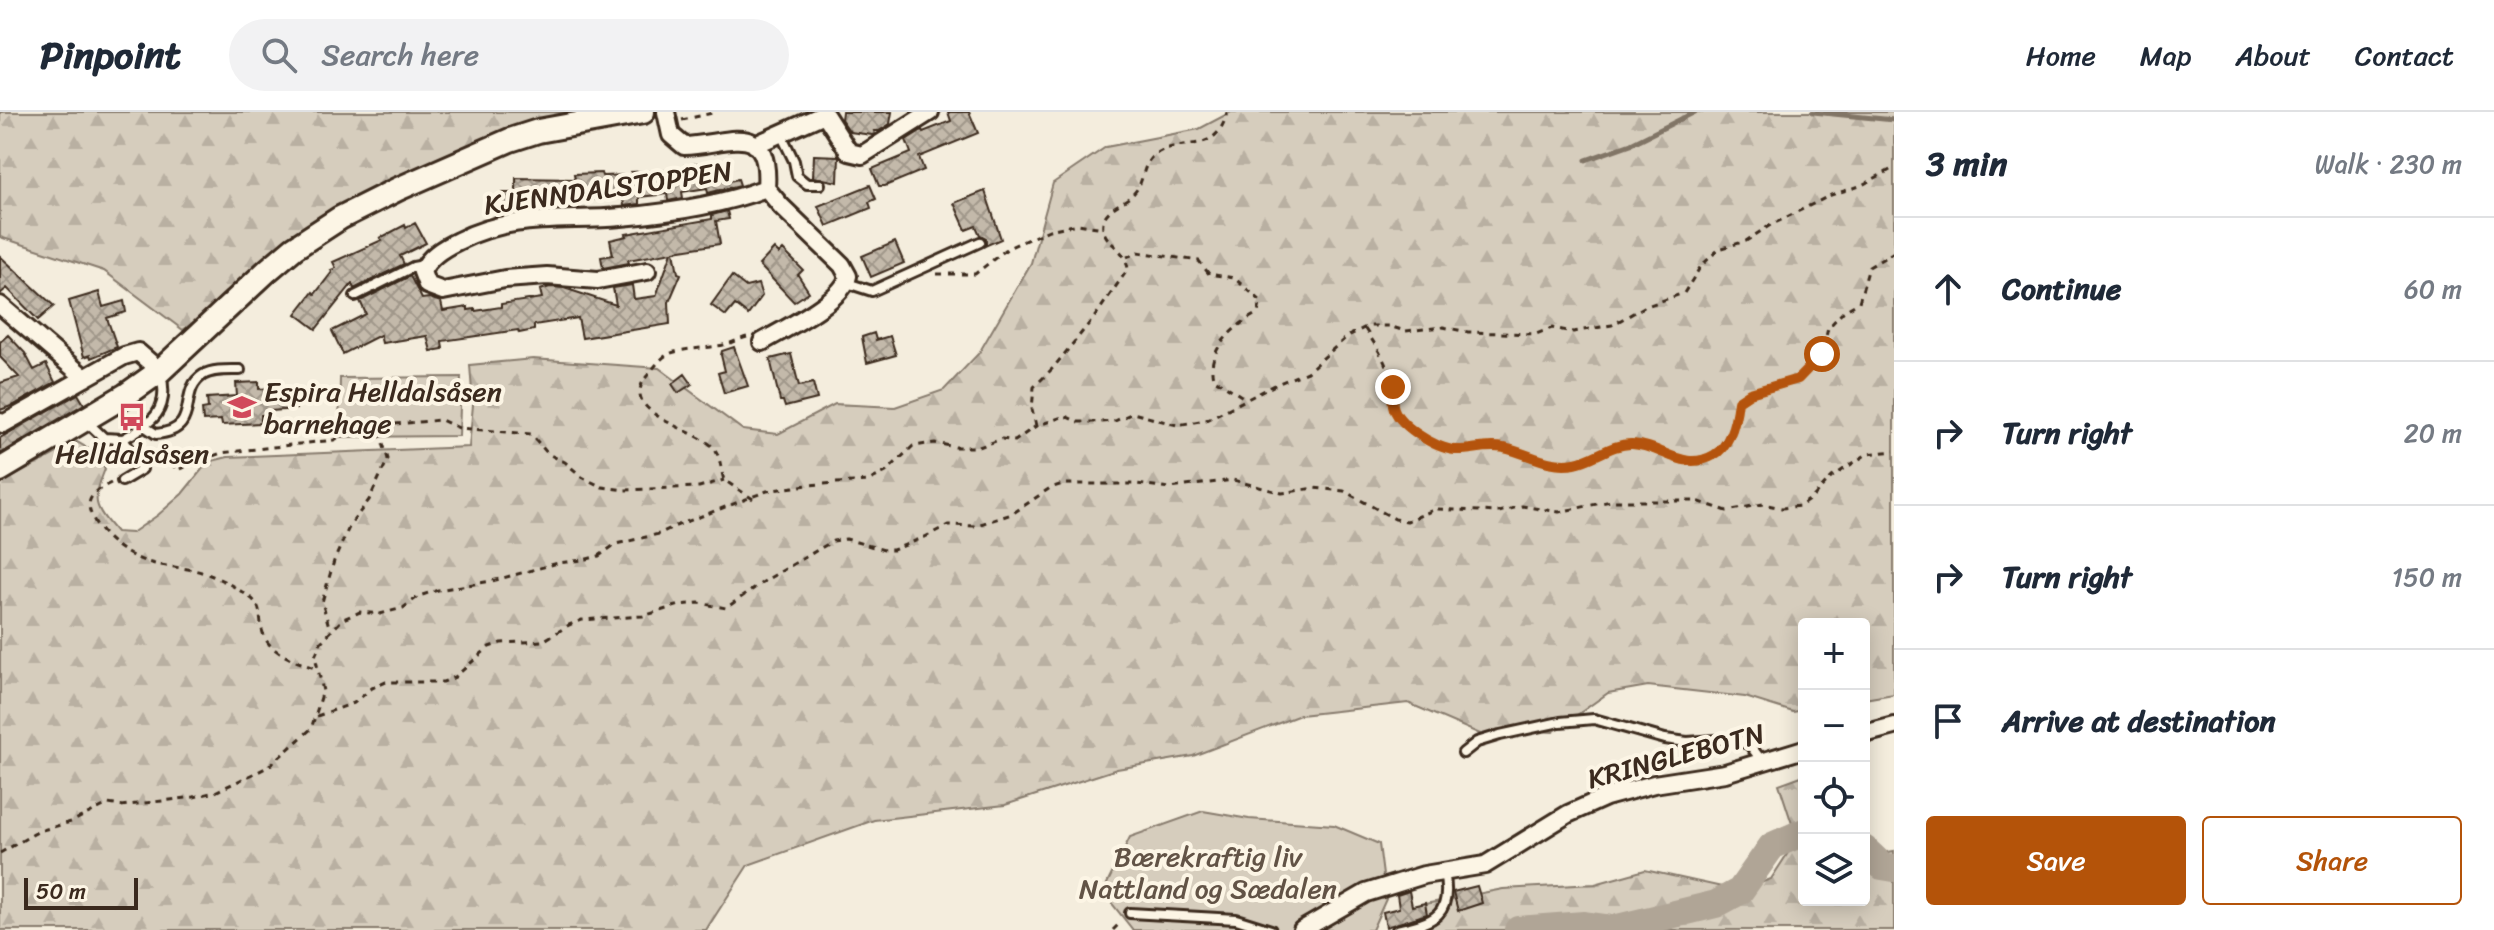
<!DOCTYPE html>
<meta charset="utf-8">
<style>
:root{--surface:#fff;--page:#f2f2f3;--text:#1f2937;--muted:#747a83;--line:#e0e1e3;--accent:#b45309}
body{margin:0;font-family:Sriracha,sans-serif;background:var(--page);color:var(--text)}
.controls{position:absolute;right:24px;bottom:24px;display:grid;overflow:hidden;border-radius:8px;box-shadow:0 4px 20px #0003}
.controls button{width:72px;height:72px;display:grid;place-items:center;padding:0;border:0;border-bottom:2px solid var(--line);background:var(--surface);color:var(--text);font:40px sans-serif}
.scale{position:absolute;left:24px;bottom:20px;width:114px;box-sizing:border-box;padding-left:8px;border:4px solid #3b2a1e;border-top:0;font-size:22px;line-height:28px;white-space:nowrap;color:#3b2a1e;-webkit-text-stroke:6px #fcf5e5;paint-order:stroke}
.stop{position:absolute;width:24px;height:24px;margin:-18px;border:6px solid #b45309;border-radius:50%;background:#fff}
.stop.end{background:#b45309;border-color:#fff;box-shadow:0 2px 8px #0008}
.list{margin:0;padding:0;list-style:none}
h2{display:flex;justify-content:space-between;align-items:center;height:104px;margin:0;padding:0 32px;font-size:34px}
h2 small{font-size:26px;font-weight:400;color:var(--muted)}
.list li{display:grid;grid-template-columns:52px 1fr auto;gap:24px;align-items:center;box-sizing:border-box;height:144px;padding:0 32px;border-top:2px solid var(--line)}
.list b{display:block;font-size:30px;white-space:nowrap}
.list em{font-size:26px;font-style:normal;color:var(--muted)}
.actions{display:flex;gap:16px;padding:24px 32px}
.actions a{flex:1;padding:18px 0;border:2px solid var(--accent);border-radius:8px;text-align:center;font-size:28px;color:var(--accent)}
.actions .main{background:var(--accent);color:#fff}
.icon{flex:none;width:44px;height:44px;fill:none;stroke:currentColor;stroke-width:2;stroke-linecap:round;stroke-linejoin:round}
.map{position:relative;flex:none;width:1894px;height:818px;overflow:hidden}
header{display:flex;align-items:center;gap:48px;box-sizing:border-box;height:112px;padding:0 40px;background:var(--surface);border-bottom:2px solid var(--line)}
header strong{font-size:38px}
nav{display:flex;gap:44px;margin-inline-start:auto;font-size:28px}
.search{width:560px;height:72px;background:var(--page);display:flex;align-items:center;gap:20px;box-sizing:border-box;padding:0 28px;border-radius:44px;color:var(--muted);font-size:30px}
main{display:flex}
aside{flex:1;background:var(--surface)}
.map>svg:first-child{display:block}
.green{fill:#d6cdbd;stroke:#887c6e;stroke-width:2}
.forest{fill:url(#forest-firs);stroke:#887c6e;stroke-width:2}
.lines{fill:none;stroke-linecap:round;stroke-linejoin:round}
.stream{stroke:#817466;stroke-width:5}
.river{stroke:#b0a596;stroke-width:28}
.building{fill:url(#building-cross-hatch);stroke:#3b2a1e;stroke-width:2}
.service-casing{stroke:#3b2a1e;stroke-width:14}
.minor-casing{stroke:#3b2a1e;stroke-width:22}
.secondary-casing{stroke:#3b2a1e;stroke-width:28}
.path{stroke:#3b2a1e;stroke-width:3;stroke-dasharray:6 6;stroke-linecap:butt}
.service{stroke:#fcf5e5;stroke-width:8}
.minor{stroke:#fcf5e5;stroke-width:16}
.secondary{stroke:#fcf5e5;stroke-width:22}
.route{stroke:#b45309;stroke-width:10}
.labels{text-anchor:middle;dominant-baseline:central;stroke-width:8;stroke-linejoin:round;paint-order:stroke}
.street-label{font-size:28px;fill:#3b2a1e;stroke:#fcf5e5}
.poi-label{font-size:28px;fill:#3b2a1e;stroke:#fcf5e5;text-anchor:start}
.park-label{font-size:28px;fill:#625346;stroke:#fcf5e5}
</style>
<header>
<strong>Pinpoint</strong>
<div class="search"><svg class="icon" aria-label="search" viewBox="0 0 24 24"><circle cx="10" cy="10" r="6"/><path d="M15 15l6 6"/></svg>Search here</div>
<nav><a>Home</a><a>Map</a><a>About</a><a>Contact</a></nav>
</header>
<main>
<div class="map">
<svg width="1894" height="818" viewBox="0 0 1894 818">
<defs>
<pattern id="forest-firs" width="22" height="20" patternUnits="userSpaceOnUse" patternTransform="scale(2)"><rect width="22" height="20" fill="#d6cdbd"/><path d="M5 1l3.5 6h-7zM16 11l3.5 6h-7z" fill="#b9b0a2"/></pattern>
<pattern id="building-cross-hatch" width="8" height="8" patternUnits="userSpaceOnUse" patternTransform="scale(2)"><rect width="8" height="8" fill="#c3b9aa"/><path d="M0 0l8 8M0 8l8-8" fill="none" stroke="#a0978a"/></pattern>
</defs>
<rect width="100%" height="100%" fill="#f4eddd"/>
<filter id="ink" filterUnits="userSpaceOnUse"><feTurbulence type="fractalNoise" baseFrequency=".0125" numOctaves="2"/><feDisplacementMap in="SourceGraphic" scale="16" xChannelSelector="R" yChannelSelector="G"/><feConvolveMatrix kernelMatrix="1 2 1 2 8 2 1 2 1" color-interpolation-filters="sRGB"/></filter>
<g filter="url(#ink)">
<path class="green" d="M461,265L459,324L339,325L340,266Z
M1203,699L1249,707L1334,713L1379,732L1386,787L1372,818H1133L1103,780L1130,725Z"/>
<path class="forest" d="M0,0H599L504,24L335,95L229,183L183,218L104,159L0,125Z
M1231,0H1894V582L1864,587V512H1804V598L1793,600L1745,585L1648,574L1608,581L1553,620L1535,619L1494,628L1408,591L1300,603L1193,644L1117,657L1005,693L874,708L748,753L706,818H0V372L77,330L99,343L105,357C92,390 93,393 116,420L132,421L158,403L182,382L208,350L228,345L469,335L473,293L470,253L533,247L659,256L743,318L778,322L835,292L895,295L944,278L979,241L1031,151L1053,71L1106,35L1199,17Z
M1804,663V788H1864V744L1894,739V818H1403L1420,793L1503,777L1595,772L1645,758L1740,779L1771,767L1797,727L1779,672Z"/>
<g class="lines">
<path class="stream" d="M1813,0L1894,8
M1586,48L1631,32L1695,0"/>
<path class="river" d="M1864,737L1882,754L1894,756
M1518,818L1584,813L1613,817L1716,792L1740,779L1772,734L1804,720"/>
</g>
<path class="building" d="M842,0H892L890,12L879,19H874L875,22L872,23L850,20L841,7Z
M948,0H969L978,21L919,45L924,58L885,74H879L872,57L911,41L906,28L922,18L923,20L951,9Z
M814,43L839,44L838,70L813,65Z
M711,49L712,52L722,51L725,70L738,67L740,73L708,81L707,76L682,80L683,86L668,89L667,82L639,85V92L624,94L623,86L579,88V96L502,102V81H516V66L575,67L574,62L601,61L602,64L632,63L631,60L686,58L685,53Z
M870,73L876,87L869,90L871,96L827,114L818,94Z
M985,79L1001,127L985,134L986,126L980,123L976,114L966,118L954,91Z
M727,99L729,107L716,109L720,132L674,139L678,161L681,162L669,190L670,212L582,226L578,206L534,213V218L519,221L518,218L442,229L443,237L431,239L427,224L382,231L380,223L343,242L332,219L366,202L360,189L410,164L422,187L429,186L441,190L443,199L468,195V198L475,197V199L501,195V192L542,186L540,178L550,175L564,176L616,193L613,176L632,173L634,187L656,184L672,140L628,148L629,151L603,156L601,145L613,143L610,128L627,124L626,122L712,107V103Z
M415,111L426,131L400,144L404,152L354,177L352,172L316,217L296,202L313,180L315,182L332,160L331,158L336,156L333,150L382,128L380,126L405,113L406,116Z
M895,130L904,151L871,165L862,144Z
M774,137L779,142L783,138L803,158L798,163L809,180L794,190L759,153Z
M0,144L54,194L38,208L7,176L0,182Z
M732,164L746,175L758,172L762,184L748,203L735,193L726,204L711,193Z
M99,180L103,195L124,189L126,200L107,206L117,235L91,246L90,243L84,245L69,189Z
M874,221L876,228L890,224L896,243L867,251L862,225Z
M8,223L25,241L34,258L46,252L55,270L14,293L0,298V271L19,265L0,245V230Z
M734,235L748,274L724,281L718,261L725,259L721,243L722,239Z
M791,242L799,274L813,271L817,287L785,295L783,289H780L770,247Z
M685,262L692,272L678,281L672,272Z
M259,270V277L288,275L289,285H295L296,297L271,299V303H261V311L222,313L221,308L203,309L202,297L208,296L207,286L237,284L236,271Z
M78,282L84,292L0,342V326Z
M1477,774L1482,791L1458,799L1453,780Z
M1409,779L1412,794L1425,791L1427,802L1386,815L1383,800L1399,796L1397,783Z"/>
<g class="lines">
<defs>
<path id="service" d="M781,22L794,49L797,64L807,72H820
M847,171L872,179L980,130
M355,184L413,155L424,153
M85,308L104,326L123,327
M144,314L156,322C203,318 176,280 203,263C213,257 228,258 240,258
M122,369L142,357L123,327C153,311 170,298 161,262
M1463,641L1477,630L1500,623L1560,610L1594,607L1665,627L1687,630L1733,627L1749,632L1762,649
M1130,801L1236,807L1271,818
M1397,818C1435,810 1453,803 1444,760"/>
<path id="minor" d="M755,33L820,4H826L849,40L862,43L930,0
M647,159L598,168L547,164L505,167L443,179L427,173L422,160C428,145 443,136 458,129C513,101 563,110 621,105C668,101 722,93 766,76C771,5 727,33 684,34L671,23L666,0
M0,193L85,266
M762,230C784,217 844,188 848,164L842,153L781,94L766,76
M0,310L3,312L124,244L138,240L160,259
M1864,622L1894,614
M1302,818L1366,781L1424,763L1485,753L1568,702L1606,685L1654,672L1725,661L1804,637"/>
<path id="secondary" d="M0,358L126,283L160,259L268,158L294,136L340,106L398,77L510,28L538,19L643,0"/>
</defs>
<use href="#service" class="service-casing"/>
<use href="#minor" class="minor-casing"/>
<use href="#secondary" class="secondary-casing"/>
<path class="path" d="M682,8L717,0
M1127,145L1138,140L1199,149L1209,162L1234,166L1261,189L1258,201C1235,213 1206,238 1213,266L1246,287
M937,162H975L1008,136L1049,118L1078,112L1103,116
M1365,217C1384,246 1393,260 1393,296C1408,314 1430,338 1457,338C1471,338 1485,333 1499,334C1526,338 1546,358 1576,351C1595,347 1613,330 1633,332C1662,334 1684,361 1714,343C1731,333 1736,307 1738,289L1750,281L1798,267L1822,242L1828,216L1843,200L1859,190L1869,155L1894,140
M747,225C737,228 728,233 717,234C702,237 683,236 669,242C660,246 653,257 647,264C616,301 695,317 712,334C721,343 720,356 724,368L753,387
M1036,314L1032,297L1034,275L1053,256L1096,203L1128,157C1125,134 1106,134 1103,116C1100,97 1125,92 1134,81C1144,71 1142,53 1153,44C1181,22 1216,47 1227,0
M359,315L441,308L459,316L531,322L548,342L565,350L582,365L602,375L625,378L699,375L724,368
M164,330L163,341L177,358L221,341L334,328L357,316L381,325L388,347L369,388L350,413L334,449L322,490L330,518
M111,371C97,378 84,385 91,402C100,425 127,445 151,451C170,456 191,455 210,463C223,468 237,476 248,484C264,494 258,506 263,521C269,542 299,550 317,557
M317,604L354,591L372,576L386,570H443L455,565L489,535L501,531L543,529L569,513L582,508L643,504L680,493L699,491L726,496L766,468L833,429L846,427L884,438H893L925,425L948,413L974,414L1012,402L1050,376L1063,372H1137L1170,376L1233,368L1282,381L1314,376L1344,379L1395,407L1407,409L1436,397L1499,400L1522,394L1559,400L1611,389H1697L1727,399L1763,392L1782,396L1800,394L1812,386L1832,365L1867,342L1894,339
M0,741L39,719L71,710L108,692L121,694L194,685L215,680L268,655L311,617L323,579L315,544L321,530L343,507L360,500L380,502L403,496L419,484L438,478L492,469L558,451L583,448L599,444L616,432L659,422L673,415L767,379L807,373L868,369L886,360L913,334L935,331L955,335H979L1002,327L1015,329L1036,314L1065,304L1078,310H1100L1115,309L1133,301L1177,313L1206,308L1279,271L1307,260L1348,224L1368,214H1389L1405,219L1443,215L1468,220L1536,222L1552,216L1573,220L1612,213L1644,195L1684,181L1701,154L1719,137L1746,129L1769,114L1831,83L1860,74L1894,56
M1113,818L1121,810"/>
<use href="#service" class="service"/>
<use href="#minor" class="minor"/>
<use href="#secondary" class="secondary"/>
</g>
</g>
<g class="lines" filter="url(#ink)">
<path class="route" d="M1393,275C1393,280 1392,287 1393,293C1396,312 1436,337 1455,338C1471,339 1487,332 1504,336C1528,341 1548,356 1575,351C1594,348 1612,331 1632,332C1662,333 1683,361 1714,343C1731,333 1736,307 1738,289L1750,281L1798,267L1822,242"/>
</g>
<defs>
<symbol id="school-bare" viewBox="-9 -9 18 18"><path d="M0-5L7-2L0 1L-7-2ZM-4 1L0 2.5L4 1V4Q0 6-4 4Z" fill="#d1495b" stroke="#fcf5e5" stroke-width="2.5" paint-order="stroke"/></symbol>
<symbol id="bus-bare" viewBox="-9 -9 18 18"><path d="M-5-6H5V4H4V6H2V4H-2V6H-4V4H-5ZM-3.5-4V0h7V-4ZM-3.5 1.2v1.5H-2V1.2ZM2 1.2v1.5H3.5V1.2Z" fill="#d1495b" stroke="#fcf5e5" stroke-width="2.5" paint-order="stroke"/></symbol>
</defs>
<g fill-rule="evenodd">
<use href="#school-bare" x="222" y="275" width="40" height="40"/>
<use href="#bus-bare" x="112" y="285" width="40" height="40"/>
</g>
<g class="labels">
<g class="street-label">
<text transform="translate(608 76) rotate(-8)">KJENNDALSTOPPEN</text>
<text transform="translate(1676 644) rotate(-15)">KRINGLEBOTN</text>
</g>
<g class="poi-label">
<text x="264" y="279">Espira Helldalsåsen<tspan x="264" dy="32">barnehage</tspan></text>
<text x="132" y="341" text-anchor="middle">Helldalsåsen</text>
</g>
<g class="park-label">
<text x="1208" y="744">Bærekraftig liv<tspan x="1208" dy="32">Nattland og Sædalen</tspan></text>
</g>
</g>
</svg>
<div class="controls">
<button>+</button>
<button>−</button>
<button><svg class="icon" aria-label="locate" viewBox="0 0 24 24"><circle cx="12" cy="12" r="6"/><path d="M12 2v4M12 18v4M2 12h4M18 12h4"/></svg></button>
<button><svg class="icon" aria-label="layers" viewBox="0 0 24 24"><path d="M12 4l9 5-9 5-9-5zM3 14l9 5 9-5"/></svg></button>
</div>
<div class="scale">50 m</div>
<div class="stop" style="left:1822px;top:242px"></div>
<div class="stop end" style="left:1393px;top:275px"></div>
</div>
<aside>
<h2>3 min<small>Walk · 230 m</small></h2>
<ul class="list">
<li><svg class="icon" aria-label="ahead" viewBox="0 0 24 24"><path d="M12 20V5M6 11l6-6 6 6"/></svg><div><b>Continue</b></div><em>60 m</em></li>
<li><svg class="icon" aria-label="right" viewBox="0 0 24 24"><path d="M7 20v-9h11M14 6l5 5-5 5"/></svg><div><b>Turn right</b></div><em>20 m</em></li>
<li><svg class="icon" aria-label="right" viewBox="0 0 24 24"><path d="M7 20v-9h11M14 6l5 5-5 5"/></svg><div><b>Turn right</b></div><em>150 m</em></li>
<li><svg class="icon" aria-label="arrive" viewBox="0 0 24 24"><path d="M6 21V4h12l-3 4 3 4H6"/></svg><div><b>Arrive at destination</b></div></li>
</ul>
<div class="actions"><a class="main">Save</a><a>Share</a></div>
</aside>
</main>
